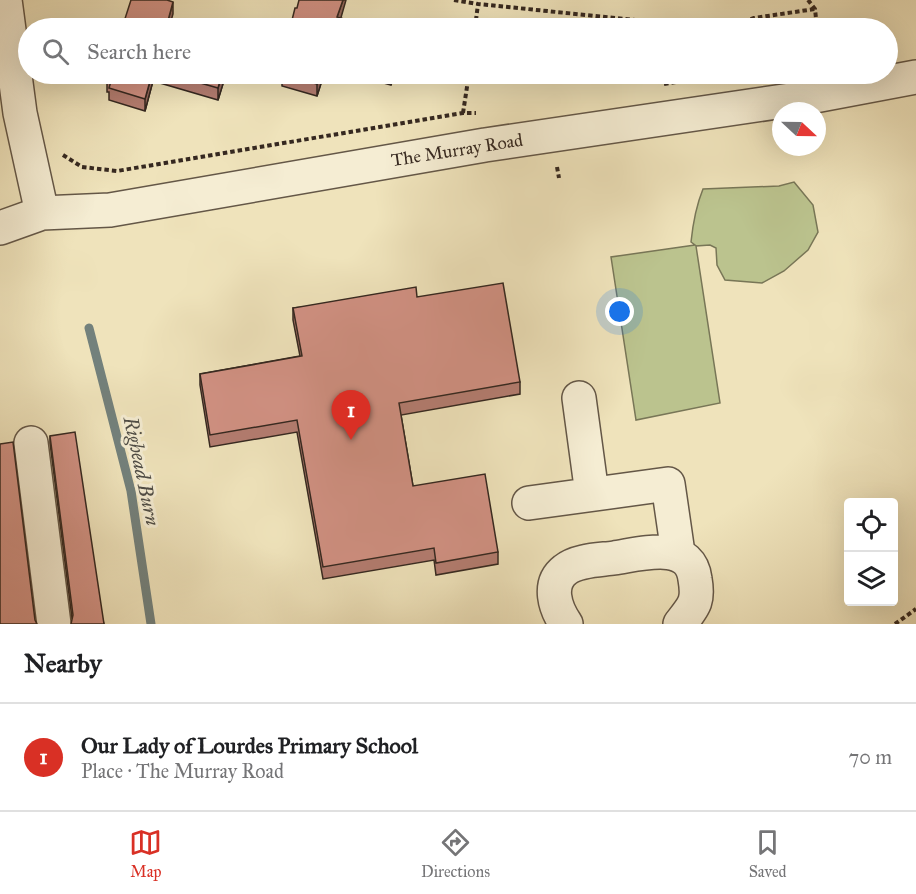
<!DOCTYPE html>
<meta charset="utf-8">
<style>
:root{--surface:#fff;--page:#f2f2f2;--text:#202124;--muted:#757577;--line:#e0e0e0;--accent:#d93025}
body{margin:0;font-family:"IM FELL Great Primer",serif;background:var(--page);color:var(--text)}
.controls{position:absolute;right:18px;bottom:18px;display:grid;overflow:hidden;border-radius:6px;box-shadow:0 6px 24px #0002}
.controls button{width:54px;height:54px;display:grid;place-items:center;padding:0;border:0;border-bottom:2px solid var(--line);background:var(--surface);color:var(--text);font:30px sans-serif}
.compass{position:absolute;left:772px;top:102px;width:54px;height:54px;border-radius:50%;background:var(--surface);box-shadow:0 6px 24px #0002;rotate:112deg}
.you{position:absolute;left:620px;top:312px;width:21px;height:21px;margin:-15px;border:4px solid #fff;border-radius:50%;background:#1a73e8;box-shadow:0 0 0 9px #1a73e833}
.badge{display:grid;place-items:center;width:39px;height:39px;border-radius:50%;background:var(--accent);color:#fff;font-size:20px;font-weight:700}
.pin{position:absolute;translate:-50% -50px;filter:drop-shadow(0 2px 3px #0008)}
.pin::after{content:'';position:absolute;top:32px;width:21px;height:18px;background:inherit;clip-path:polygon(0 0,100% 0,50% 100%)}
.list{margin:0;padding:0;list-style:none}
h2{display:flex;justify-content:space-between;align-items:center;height:78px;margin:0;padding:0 24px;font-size:26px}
h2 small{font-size:20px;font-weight:400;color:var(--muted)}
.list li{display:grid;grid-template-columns:39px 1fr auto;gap:18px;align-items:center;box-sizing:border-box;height:108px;padding:0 24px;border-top:2px solid var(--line)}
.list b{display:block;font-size:22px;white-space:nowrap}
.list p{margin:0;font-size:20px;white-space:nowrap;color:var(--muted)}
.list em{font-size:20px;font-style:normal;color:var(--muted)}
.icon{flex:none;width:33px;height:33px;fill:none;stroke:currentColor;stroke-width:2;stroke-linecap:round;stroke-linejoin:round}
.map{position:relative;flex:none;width:916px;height:624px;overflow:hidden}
.search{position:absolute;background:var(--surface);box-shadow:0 6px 24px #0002;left:18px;right:18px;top:18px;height:66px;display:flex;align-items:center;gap:15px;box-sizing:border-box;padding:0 21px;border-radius:33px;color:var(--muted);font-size:22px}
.sheet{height:186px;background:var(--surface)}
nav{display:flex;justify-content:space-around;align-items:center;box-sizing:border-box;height:84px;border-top:2px solid var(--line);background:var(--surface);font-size:16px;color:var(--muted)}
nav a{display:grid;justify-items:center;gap:3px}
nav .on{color:var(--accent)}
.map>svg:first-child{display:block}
.green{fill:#bbc38e;stroke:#787657;stroke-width:1.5}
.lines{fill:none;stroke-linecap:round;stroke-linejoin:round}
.stream{stroke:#73817c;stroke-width:9}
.minor-casing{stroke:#645747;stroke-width:36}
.path{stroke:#352820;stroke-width:4;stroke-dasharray:4.5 3;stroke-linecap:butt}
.minor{stroke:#f5edd3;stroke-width:33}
.wall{fill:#b47d71;stroke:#352820;stroke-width:1.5}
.shaded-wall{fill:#92665c;stroke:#352820;stroke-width:1.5}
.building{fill:#d19183;stroke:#352820;stroke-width:1.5}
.labels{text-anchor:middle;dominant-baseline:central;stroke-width:6;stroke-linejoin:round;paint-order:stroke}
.street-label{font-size:18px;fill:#352820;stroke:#f5edd3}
.water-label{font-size:20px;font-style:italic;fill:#4f4d46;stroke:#f5edd3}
</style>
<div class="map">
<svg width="916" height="624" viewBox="0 0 916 624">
<rect width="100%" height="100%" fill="#efe3bb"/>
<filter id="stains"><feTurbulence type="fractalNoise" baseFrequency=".00333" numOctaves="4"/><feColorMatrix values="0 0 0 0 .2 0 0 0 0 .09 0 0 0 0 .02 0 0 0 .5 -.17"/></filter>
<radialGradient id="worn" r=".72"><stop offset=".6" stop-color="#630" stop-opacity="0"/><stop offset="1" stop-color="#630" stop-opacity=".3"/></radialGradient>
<path class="green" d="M794,182L813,205L818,232L808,250L784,271L762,283L725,280L717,265L716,248L710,245L696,246L720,403L636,420L611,257L695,245L691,242C693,223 696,206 703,189L779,186Z"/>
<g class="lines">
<path class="stream" d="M89,328L131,491L151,624"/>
<defs>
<path id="minor" d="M5,0L20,113L42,213
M0,228L42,213L110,210L485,145L804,98L916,77
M579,398L592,494
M31,443L54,624
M529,503L668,484L678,553
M566,624C555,608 547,584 565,570C577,560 599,560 614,558C641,554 690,539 695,579C699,602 694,606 680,624"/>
</defs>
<use href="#minor" class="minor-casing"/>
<path class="path" d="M454,0L478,4L645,21L702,28
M808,0L815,9L817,28
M475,28L478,4
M722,28L754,18L815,9
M664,84L727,74
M463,113L469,74
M63,155L82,167L117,171L463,113H476
M557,167L559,178
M895,624L916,609"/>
<use href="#minor" class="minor"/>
</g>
<path class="wall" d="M109,74H226L218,100L153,81L145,111L109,100V92H107V80Z
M280,74H324L317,96L282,86V78L280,77Z
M352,74H395L391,85Z
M417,297L520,382V394L401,415L413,486L498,552V564L436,575L434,560L323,579L297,432L210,447L200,385V374L300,356L293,320V308Z
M50,436L104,624L72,618L50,443Z"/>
<path class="shaded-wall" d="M343,0H346L338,28L337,17Z
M173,2V14L169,28H166Z
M152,74H153V81L145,111V99Z
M222,74H226L218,100V88Z
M321,74H324L317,96V84Z
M391,74H395L391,85Z"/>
<path class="building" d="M131,0H167L173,2L166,28H122Z
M299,0H343L337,17L376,28H290L295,8H297Z
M109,74H152L145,99L109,88L111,81L107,80Z
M169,74H222L218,88Z
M282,74H321L317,84Z
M503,283L520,382L399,403L413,486L485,474L498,552L436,563L434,548L323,567L297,420L210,435L200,374L302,356L293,308L416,287L417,297Z
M75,432L104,624H71L73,615L50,436Z
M13,442L35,620L37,624H0V444Z"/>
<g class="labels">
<g class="street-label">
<text transform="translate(457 150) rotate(-9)">The Murray Road</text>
</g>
<g class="water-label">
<text transform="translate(142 471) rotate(78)">Righead Burn</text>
</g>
</g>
<rect width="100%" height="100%" filter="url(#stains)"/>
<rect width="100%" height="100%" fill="url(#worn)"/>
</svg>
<div class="controls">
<button><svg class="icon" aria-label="locate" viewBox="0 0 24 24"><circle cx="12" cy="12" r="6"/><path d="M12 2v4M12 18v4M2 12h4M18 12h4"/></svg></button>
<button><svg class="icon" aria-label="layers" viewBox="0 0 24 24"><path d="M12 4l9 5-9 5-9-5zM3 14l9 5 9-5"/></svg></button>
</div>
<svg class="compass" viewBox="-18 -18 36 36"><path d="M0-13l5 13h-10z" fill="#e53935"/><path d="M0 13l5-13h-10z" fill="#757577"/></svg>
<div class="you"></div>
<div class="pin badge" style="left:351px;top:440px">1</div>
<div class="search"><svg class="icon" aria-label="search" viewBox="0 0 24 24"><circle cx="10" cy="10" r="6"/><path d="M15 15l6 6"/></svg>Search here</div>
</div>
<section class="sheet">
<h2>Nearby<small></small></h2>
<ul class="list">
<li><span class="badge">1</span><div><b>Our Lady of Lourdes Primary School</b><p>Place · The Murray Road</p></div><em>70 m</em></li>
</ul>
</section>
<nav>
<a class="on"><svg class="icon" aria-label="map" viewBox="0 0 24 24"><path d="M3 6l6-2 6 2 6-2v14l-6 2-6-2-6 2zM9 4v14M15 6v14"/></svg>Map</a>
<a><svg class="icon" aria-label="directions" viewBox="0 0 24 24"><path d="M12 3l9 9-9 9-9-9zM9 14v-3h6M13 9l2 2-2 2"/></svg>Directions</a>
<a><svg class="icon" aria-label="saved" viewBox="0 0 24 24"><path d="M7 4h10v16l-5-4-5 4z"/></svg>Saved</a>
</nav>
